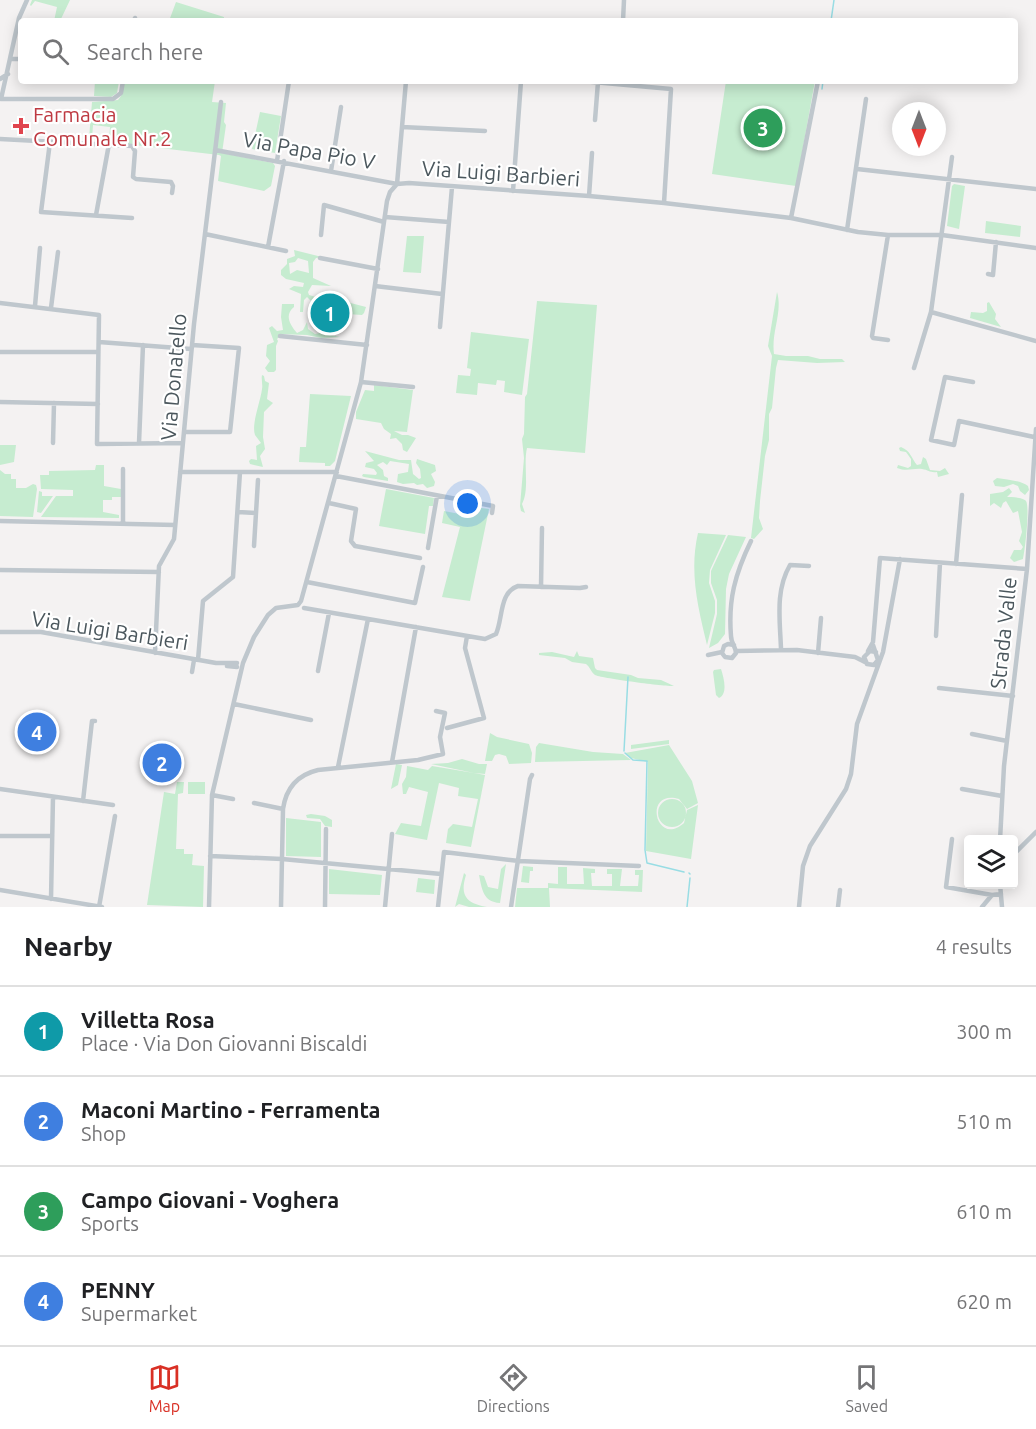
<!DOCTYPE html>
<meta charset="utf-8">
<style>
:root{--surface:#fff;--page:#f6f6f6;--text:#202124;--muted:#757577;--line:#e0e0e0;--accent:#d93025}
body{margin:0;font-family:Ubuntu,sans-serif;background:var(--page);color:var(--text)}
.controls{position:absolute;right:18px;bottom:18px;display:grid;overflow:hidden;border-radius:6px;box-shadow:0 3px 15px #0003}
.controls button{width:54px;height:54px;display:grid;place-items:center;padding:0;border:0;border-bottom:2px solid var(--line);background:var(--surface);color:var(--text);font:30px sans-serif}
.compass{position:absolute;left:892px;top:102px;width:54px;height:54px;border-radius:50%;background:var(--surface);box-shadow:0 3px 15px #0003;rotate:180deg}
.you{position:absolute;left:468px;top:504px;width:21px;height:21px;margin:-15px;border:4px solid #fff;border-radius:50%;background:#1a73e8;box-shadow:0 0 0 9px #1a73e833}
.badge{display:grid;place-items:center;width:39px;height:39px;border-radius:50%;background:var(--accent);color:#fff;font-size:20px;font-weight:700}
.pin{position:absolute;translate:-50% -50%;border:3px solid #fff;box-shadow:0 2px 6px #0006}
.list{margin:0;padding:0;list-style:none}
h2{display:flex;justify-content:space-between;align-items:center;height:78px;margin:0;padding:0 24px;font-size:26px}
h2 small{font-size:20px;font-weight:400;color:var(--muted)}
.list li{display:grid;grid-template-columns:39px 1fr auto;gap:18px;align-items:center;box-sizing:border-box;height:90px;padding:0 24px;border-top:2px solid var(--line)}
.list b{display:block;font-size:22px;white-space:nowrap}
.list p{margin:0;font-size:20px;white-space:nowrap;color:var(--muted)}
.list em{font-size:20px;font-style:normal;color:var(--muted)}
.icon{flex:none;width:33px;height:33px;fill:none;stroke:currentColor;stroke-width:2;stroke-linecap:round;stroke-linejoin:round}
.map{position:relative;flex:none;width:1036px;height:907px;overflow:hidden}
.search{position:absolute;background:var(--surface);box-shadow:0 3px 15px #0003;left:18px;right:18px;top:18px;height:66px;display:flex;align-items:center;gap:15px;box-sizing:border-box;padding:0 21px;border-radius:6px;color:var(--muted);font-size:22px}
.sheet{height:438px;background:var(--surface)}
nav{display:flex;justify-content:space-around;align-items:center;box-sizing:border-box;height:84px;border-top:2px solid var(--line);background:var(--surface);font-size:16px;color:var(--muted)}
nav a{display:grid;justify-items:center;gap:3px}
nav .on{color:var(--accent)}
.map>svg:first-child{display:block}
.green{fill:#c6ecd0;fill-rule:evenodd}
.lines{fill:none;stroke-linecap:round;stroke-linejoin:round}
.stream{stroke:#98dde4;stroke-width:1.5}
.street{stroke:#bfc7cd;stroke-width:4.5}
.health-dot{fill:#e0444e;stroke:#fff;stroke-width:2}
.labels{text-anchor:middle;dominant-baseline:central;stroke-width:4.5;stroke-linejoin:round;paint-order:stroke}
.health-label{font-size:21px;fill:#be3a42;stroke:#fff;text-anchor:start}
.street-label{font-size:21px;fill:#4b575d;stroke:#fff}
</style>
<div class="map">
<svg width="1036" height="907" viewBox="0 0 1036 907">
<rect width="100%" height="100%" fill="#f4f2f2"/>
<path class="green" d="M32,0H70L60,21H54L57,7L35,1L31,6L30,5Z
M176,2L224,17V21H169Z
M95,81H119L117,93L111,97L94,96Z
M125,81H215L212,102L226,103L224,122L226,125L222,153L273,163L275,166L271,186L264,191L218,181L221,156L219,155L109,142L110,127L93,125L92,139L89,138L92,102L118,100L121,96Z
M726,81H815L796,186L712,174Z
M260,112L281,116L275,153L252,149Z
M954,184L965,186L959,229L947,226L952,186Z
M986,221L1021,226L1020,237L985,233Z
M407,236H424L421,273L403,272Z
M294,250L322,257L316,258L313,262V278L331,286L312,285L308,292L309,295L326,300L343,301L366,307L364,313L362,315L347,314L342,309H339L335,303C322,303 324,311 316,315L313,313L315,305L307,297L304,300L303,312H300L301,294L289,289L294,286L303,287L304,283L286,279L281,275V270L287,264V259L295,256ZM298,258L308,261L309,273L297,270L290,274L289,263L295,262Z
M777,292C783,312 771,332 774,354L786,356H808L820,359H842L845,362L817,363L778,360L776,368L772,408L769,414V440L765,456L760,501L759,518L763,529L754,539L751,538L772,356L768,346Z
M537,301L597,305L585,453L527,448C523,465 530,489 522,504L525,513L521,511L520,506L524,458L522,439L524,434L525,397L527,394Z
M989,302L996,314L995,319L1001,327L970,318L971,312L983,313L987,311V303Z
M282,304H294V307C284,315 290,325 297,333L303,330L307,322L308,329L315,334L320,333L324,323L327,322L333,327L326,331V334L340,337L321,338L307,335L279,334L280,336L277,339L278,341L276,346V370L274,372H268L265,368L270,361L266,356L267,345L274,342L269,328L272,326L277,331L283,330L281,317Z
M471,332L529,339L522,395L504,392L505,381L497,380L496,385L478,383L477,395L456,393L458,375L470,376L471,369L467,368Z
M262,375L264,376L265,381L269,383L267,399L273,403L264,412L263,437L265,449L260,456L263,467L250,464L249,461L251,459L257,460L256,446L261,443C259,440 257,438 255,435C251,424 261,400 262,389C263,384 261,380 262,375Z
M374,385L413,390L407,432L394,431L402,435H408L416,438L407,452L403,450L402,444L396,438L390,439L391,434L384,429L381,423L356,419V412L365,390L374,391Z
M310,394L351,396L335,461L330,466H325V463L299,462L300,447H306Z
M0,445H16L14,462L0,465Z
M901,447C911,451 911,458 917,465L921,464L923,457L926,459L930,470L940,471L945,468L949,474L938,477L937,472C930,473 929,470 922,469C913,468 907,472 897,468L898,465L908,468L911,466V459L906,452L900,451L899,448Z
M365,451L399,460H411L413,474L419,479L421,478L420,469L416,463L417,459L435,465L436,471L431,474L435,482L434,486L427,488L423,484L417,485L414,483L403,484L397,482L398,474L408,472L409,464L390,461L387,465L383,462L377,465L383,470L384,476L388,478V481L364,477L362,476L363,474L376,475L377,473L374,469L365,467L366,463L374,461Z
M96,465H104V486L121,489V497H112V500H103V512L119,515V518L41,517L56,496H73V490L41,489L40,475H49V471L95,470Z
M0,470L5,474H11V479H16V488H26L33,484L36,485L37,489L33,517L0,516Z
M997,478C1007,480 1020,480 1028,486L1029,490L1025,495L1020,491L1018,486L1013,484L1004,487L995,486L993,481Z
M1009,488L1012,492L1007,497C1011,497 1023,497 1026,501C1030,507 1025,551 1023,559L1014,562L1010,558L1014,550H1021L1023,547L1019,541L1022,532L1018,511L1013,513L1006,501L1003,503L1001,508L994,503L990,506V494L1003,492Z
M386,489L434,498L433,506H429L425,534L379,526Z
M39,491L42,492V496H53L41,513L37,512Z
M467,506L489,509L470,601L442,597L460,527L442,523L444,511L465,515Z
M698,533L726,535L710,570L709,583L715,601V613L707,645C698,608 689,572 698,533Z
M728,535L746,537L729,574L726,589L725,634L718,643L709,648L717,614V600L711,583V571Z
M577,651L579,656L593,658L595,668L597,670L631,675L638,678L661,680L674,686C668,687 600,678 595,675C591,672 590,667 586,664L572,662L565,658L539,655V653L552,652L574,657Z
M721,669C724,678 728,694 719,698L716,695L713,672L714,670Z
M490,733L497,737L529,744L532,753L531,763L509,764L506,756L499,754L495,755L492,761H485Z
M669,740V744L631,749V745Z
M539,743L593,752L623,754L631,760L535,762L536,747Z
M669,745L692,781L698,803L687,809L679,799C642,789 656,848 684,823L687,810L698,805L691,859L646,851L648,762L631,758L625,753Z
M462,759L479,764H487L485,774L474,773L485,775L471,847L446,843L448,829L453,824L472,827L478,799L458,796L459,788L439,783L427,840L395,834L401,823L421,826L428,792L409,787L406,794H403L402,784L406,777L407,766L428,770L432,766L474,773L431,764L448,763Z
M396,764L402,765L398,785L391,789Z
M177,782H184L183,793L178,794L176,849H184V854H193L192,865L204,866L203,907L147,905L164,792L175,794Z
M188,782H205V794H188Z
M658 813a14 14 0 1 1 28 0a14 14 0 1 1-28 0Z
M311,814L325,816L332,820V827L325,826L320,819L307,818L306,815Z
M286,818L321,822V857L286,856Z
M506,864L500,903C483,902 482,889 479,875L484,876L488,887L498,889L501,869Z
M523,866L533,867V871H530L529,883L521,882Z
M558,867H567V884H584L583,868L595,869V873H591L592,886H612V874H607V869H622L620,886H638L639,875H635V870H643L642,892L549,888L550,907H515L517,888H548V883L558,884Z
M329,869L382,875L380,895L329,894Z
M464,873L466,875C459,897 468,904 487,907H469L459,904L455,907Z
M418,878L435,880L434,894L416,892Z"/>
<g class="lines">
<path class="stream" d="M831,21L834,0
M822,89L823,81
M624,751L628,677
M625,753L633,760L647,761L645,850L647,863L684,872
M689,873L690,874
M687,907L690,878"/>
<path class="street" d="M134,21L135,18
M623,21L624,0
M11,59H21
M0,79L8,74
M582,81L671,89L664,203
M1,99H113L121,93L123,81
M1,99L19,18L27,0
M595,120L598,82
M402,127L485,131
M0,139L132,146L135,151L133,177L136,179L171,182L173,186L172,193
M50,142L41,212L132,218
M215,150L397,184
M277,161L289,81
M857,169L1036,189
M331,171L341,107
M397,184L406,81
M513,191L521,81
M589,196L592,153
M96,215L109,144
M385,217L449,222
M791,218L818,81
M847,230L866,99
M205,234L286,251
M321,235L324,205L384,222
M268,247L284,161
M320,258L378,269
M988,274L993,275L996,242
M375,286L442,294
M0,303L99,315L97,444L183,443
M35,306L40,248
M51,308L58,252
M931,312L1036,341
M440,327L452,187
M280,336L367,345
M888,340L873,338L872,336L888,235
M99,342L191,349
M0,352H98
M914,368L931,312L952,157
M361,382L413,387
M973,382L945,377L931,440L954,445L959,421L1034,437
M0,402L98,404
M184,432H230L239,348L192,345
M53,443L54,403
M139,443L143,345
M180,472H337
M336,476L493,506L492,513
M329,503L356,509L351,541L355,546L420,558
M238,512L256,513
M0,521L175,525
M123,524V469
M254,546L258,480
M428,548L437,496
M956,564L962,495
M0,570L159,572
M307,582L415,603L423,567
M541,587L542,528
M304,608L485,639L496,634C503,619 499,592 518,586L580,588L586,587
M0,632H41L216,663H237
M936,636L940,563
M734,645L728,644L724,646L722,653L725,657L732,658L736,653C736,647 731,643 731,636C728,600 735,574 751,541
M873,645L878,660L874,665L867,664L864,657L870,651L876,652
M781,649C780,620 775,591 790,565L809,566
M737,651L797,650L855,657L865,662
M868,651L873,642L880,558L1027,569
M155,653L159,566L174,539L194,324L221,102
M818,653L821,618
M708,655L722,652
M198,660L203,601L233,577L240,472
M227,666L237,667
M318,671L329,613
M192,672L194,660
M939,688L1013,696
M234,704L311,720
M447,728L484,718L465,648L467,636
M972,734L1007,741
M392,762L416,627
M338,767L368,619
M0,789L113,805
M962,789L1002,796
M212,795L233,799
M83,801L92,721H95
M254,803L283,809
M0,836H52
M952,839L946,887L992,895
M1000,840L1004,766L1027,569L1036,429
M1014,854L1036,832
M210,856L282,859L441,874
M1000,884L1002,907
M0,890L102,907
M51,899L53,797
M99,907L115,816
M209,907L212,795L243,663L254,637L268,615L276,608L298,605L301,601L361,382L387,201L390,192L397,184L409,183L589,196L664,203L791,218L858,232L888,235H942L1036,248
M281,907L283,809C286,788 297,775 318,770L418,760L443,754L440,737L445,713L436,711
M325,907L326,829
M385,907L392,834
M438,907L444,852L519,861L639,866
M511,907L530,779L532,775
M799,907L803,866L810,846L846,789L851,774L857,724L883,652L900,559
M838,907L840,890
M982,907L992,895L1001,894"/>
</g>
<path class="health-dot" d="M18 117h6v6h6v6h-6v6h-6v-6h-6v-6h6z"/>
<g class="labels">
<g class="health-label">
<text x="33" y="114">Farmacia<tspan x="33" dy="24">Comunale Nr.2</tspan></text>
</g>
<g class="street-label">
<text transform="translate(309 150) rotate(10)">Via Papa Pio V</text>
<text transform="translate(501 173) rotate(4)">Via Luigi Barbieri</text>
<text transform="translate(173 377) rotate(-85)">Via Donatello</text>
<text transform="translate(110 630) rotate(9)">Via Luigi Barbieri</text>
<text transform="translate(1003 633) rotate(-84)">Strada Valle</text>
</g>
</g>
</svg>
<div class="controls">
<button><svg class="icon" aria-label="layers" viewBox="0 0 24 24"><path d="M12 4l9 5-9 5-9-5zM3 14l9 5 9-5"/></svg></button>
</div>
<svg class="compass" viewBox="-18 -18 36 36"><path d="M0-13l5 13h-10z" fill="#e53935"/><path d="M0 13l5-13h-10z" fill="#757577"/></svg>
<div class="you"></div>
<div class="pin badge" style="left:330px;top:313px;background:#0f9aa8">1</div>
<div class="pin badge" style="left:162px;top:763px;background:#3f7fe0">2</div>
<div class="pin badge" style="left:763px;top:128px;background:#2e9e5b">3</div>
<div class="pin badge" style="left:37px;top:732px;background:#3f7fe0">4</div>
<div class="search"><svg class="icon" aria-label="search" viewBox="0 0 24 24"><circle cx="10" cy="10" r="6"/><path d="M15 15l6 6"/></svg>Search here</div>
</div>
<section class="sheet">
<h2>Nearby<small>4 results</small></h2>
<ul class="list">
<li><span class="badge" style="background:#0f9aa8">1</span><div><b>Villetta Rosa</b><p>Place · Via Don Giovanni Biscaldi</p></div><em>300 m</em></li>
<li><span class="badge" style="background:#3f7fe0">2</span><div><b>Maconi Martino - Ferramenta</b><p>Shop</p></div><em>510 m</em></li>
<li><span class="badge" style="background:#2e9e5b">3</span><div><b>Campo Giovani - Voghera</b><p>Sports</p></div><em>610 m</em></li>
<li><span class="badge" style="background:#3f7fe0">4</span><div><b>PENNY</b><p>Supermarket</p></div><em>620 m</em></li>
</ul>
</section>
<nav>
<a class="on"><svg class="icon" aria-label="map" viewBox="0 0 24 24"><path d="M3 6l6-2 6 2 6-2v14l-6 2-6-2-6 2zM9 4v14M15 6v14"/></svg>Map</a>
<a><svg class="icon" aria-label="directions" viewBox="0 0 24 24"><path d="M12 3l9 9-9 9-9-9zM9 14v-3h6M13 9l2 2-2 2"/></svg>Directions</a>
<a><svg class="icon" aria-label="saved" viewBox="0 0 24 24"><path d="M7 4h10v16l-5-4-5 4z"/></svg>Saved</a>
</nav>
